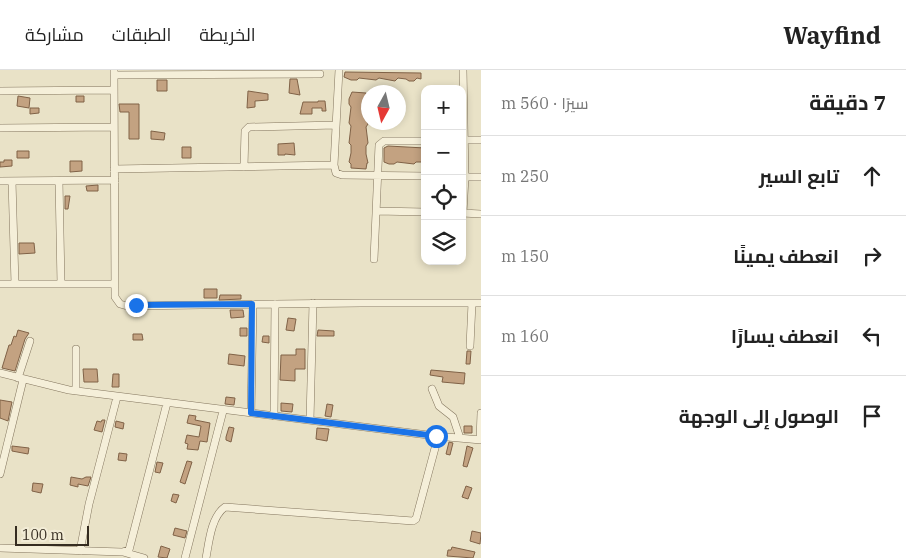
<!DOCTYPE html>
<html lang="ar">
<meta charset="utf-8">
<style>
:root{--surface:#fff;--page:#f6f6f6;--text:#222;--muted:#767676;--line:#e0e0e0}
body{margin:0;font-family:"IBM Plex Serif",Cairo,serif;background:var(--page);color:var(--text);direction:rtl}
.controls{position:absolute;right:15px;top:15px;display:grid;overflow:hidden;border-radius:10px;box-shadow:0 2px 8px #0003}
.controls button{width:45px;height:45px;display:grid;place-items:center;padding:0;border:0;border-bottom:1px solid var(--line);background:var(--surface);color:var(--text);font:25px sans-serif}
.compass{position:absolute;left:361px;top:15px;width:45px;height:45px;border-radius:50%;background:var(--surface);box-shadow:0 2px 8px #0003;rotate:188deg}
.scale{position:absolute;left:15px;bottom:12px;width:74px;box-sizing:border-box;padding-left:5px;border:2px solid #352c20;border-top:0;font-size:14px;line-height:18px;white-space:nowrap;color:#352c20;-webkit-text-stroke:4px #f2ecd6;paint-order:stroke}
.stop{position:absolute;width:15px;height:15px;margin:-11px;border:4px solid #1a73e8;border-radius:50%;background:#fff}
.stop.end{background:#1a73e8;border-color:#fff;box-shadow:0 1px 5px #0008}
.list{margin:0;padding:0;list-style:none}
h2{display:flex;justify-content:space-between;align-items:center;height:65px;margin:0;padding:0 20px;font-size:21px}
h2 small{font-size:16px;font-weight:400;color:var(--muted)}
.list li{display:grid;grid-template-columns:32px 1fr auto;gap:15px;align-items:center;box-sizing:border-box;height:80px;padding:0 20px;border-top:1px solid var(--line)}
.list b{display:block;font-size:19px;white-space:nowrap}
.list em{font-size:16px;font-style:normal;color:var(--muted)}
.icon{flex:none;width:28px;height:28px;fill:none;stroke:currentColor;stroke-width:2;stroke-linecap:round;stroke-linejoin:round}
.map{position:relative;flex:none;width:481px;height:488px;overflow:hidden;direction:ltr}
header{display:flex;align-items:center;gap:30px;box-sizing:border-box;height:70px;padding:0 25px;background:var(--surface);border-bottom:1px solid var(--line)}
header strong{font-size:24px}
nav{display:flex;gap:28px;margin-inline-start:auto;font-size:18px}
main{display:flex}
aside{flex:1;background:var(--surface)}
.map>svg:first-child{display:block}
.building{fill:#c3a281;stroke:#806247}
.lines{fill:none;stroke-linecap:round;stroke-linejoin:round}
.minor-casing{stroke:#83755e;stroke-width:8}
.minor{stroke:#f5efd9;stroke-width:7}
.route{stroke:#1a73e8;stroke-width:6}
</style>
<header>
<strong>Wayfind</strong>
<nav><a>الخريطة</a><a>الطبقات</a><a>مشاركة</a></nav>
</header>
<main>
<aside>
<h2>7 دقيقة<small>سيرًا · 560 m</small></h2>
<ul class="list">
<li><svg class="icon" aria-label="ahead" viewBox="0 0 24 24"><path d="M12 20V5M6 11l6-6 6 6"/></svg><div><b>تابع السير</b></div><em>250 m</em></li>
<li><svg class="icon" aria-label="right" viewBox="0 0 24 24"><path d="M7 20v-9h11M14 6l5 5-5 5"/></svg><div><b>انعطف يمينًا</b></div><em>150 m</em></li>
<li><svg class="icon" aria-label="left" viewBox="0 0 24 24"><path d="M17 20v-9H6M10 6l-5 5 5 5"/></svg><div><b>انعطف يسارًا</b></div><em>160 m</em></li>
<li><svg class="icon" aria-label="arrive" viewBox="0 0 24 24"><path d="M6 21V4h12l-3 4 3 4H6"/></svg><div><b>الوصول إلى الوجهة</b></div></li>
</ul>
</aside>
<div class="map">
<svg width="481" height="488" viewBox="0 0 481 488">
<rect width="100%" height="100%" fill="#e9e2c7"/>
<path class="building" d="M345,2L421,3V9L417,8L414,11H409L406,9L398,8L395,11L379,8L376,10L359,8L357,10H351L344,7Z
M290,9H297L300,25L289,23Z
M157,10H167V21H157Z
M248,21L268,24V30L255,31V37L247,38Z
M352,22L366,23L368,30V35L366,38L368,54L366,57L368,73L366,76V84L368,93H367L366,99L351,98V94L349,92L351,83V75L349,73L351,56L349,53L351,37L349,34V29Z
M18,26L30,28L29,38L17,36Z
M76,26H84V32H76Z
M318,31H325L326,41H322V38H312V44H300L303,32H318Z
M119,34H139V69H129V42H120Z
M30,38H39V43L30,44Z
M151,61L165,63L164,70L151,69Z
M294,73L295,85L285,84V85H278V74Z
M388,76L425,78V92H416L414,94L397,92L394,94H389L384,92V78Z
M182,77H191V88H182Z
M17,81H29V88H17Z
M4,90H12V96L0,97V92H4Z
M70,91H82V101L70,102Z
M98,115V121H87L86,116Z
M65,126H70L68,139H65Z
M19,173H34L35,183L19,184Z
M204,219H217V228H204Z
M220,225H241V229L219,230Z
M230,240H243L244,247L231,248Z
M288,248L296,249L294,261L286,260Z
M240,258H247V266H240Z
M18,260L29,263L25,269L15,301L2,298L9,275H11L14,266L16,267Z
M318,260L334,261V266H317Z
M133,264H142L143,270H133Z
M263,266H269V273L262,272Z
M296,279H305V299H295V311L280,310L281,285H296Z
M467,281H471L470,294H466Z
M229,284L245,286L244,296L228,294Z
M83,299H97L98,312H84Z
M431,300L465,303L464,314L442,312L443,307L430,305Z
M113,304H119V317H112Z
M226,327L235,328L234,335L225,334Z
M0,330L12,332L8,351L0,348Z
M281,333L293,334L292,342L281,341Z
M327,334L333,335L331,347L325,346Z
M189,345L196,346L195,350L210,353L207,372L200,371L198,380L187,379L188,374L185,373L187,365L199,367L201,356L187,353Z
M102,350H105L102,362L94,360L97,351L101,352Z
M116,351L124,353L123,359L115,357Z
M464,356H472V363H464Z
M229,357L234,358L231,372L226,370V367Z
M317,358L329,359L327,371L316,369Z
M449,372L453,373L450,385L446,384Z
M12,376L29,378L28,384L12,381Z
M467,376L473,378L467,397L463,396Z
M119,383L127,384L126,391L118,390Z
M187,391L192,392L185,414L180,412Z
M157,392L163,393L160,403L155,402Z
M71,407L82,409L86,407H91L88,416L78,414V417L70,415Z
M33,413L43,414L41,423L32,421Z
M466,416L472,418L468,429L462,427Z
M173,424L179,425L176,433L171,431Z
M175,458L187,461L185,468L173,465Z
M472,461L481,463L480,474L470,471Z
M161,476L170,479L167,488L158,487Z
M452,477L475,482L473,488L447,486L448,480H451Z"/>
<g class="lines">
<defs>
<path id="minor" d="M114,0L115,221V227L120,234L127,236L361,233H481
M463,0L465,107L463,143
M114,5L320,4
M0,21L114,20
M0,58L114,57
M462,70H481
M334,95L336,103L342,105L425,106
M244,97L245,61L249,57L336,55
M114,99L334,95L339,0
M462,107H481
M0,111L115,110
M12,111L15,214
M59,111L61,214
M376,141L425,142
M462,143L481,144
M374,189L379,75L384,71H425
M0,214H114
M470,276L472,233
M76,279V321
M0,303L69,320L436,366L481,370
M18,308L30,271
M432,319L439,336L453,347L460,368
M251,343L253,234
M274,346L275,234
M310,350L313,233
M480,370L481,343
M0,404L23,310
M0,478L122,482L129,480L167,333
M80,481L89,434L117,327
M123,482L144,488
M185,488L223,341
M206,488C209,472 211,447 225,437L413,451L416,449L438,367"/>
</defs>
<use href="#minor" class="minor-casing"/>
<use href="#minor" class="minor"/>
</g>
<g class="lines">
<path class="route" d="M136,235L252,234L251,343L436,366"/>
</g>
</svg>
<div class="controls">
<button>+</button>
<button>−</button>
<button><svg class="icon" aria-label="locate" viewBox="0 0 24 24"><circle cx="12" cy="12" r="6"/><path d="M12 2v4M12 18v4M2 12h4M18 12h4"/></svg></button>
<button><svg class="icon" aria-label="layers" viewBox="0 0 24 24"><path d="M12 4l9 5-9 5-9-5zM3 14l9 5 9-5"/></svg></button>
</div>
<svg class="compass" viewBox="-18 -18 36 36"><path d="M0-13l5 13h-10z" fill="#e53935"/><path d="M0 13l5-13h-10z" fill="#767676"/></svg>
<div class="scale">100 m</div>
<div class="stop" style="left:436px;top:366px"></div>
<div class="stop end" style="left:136px;top:235px"></div>
</div>
</main>
